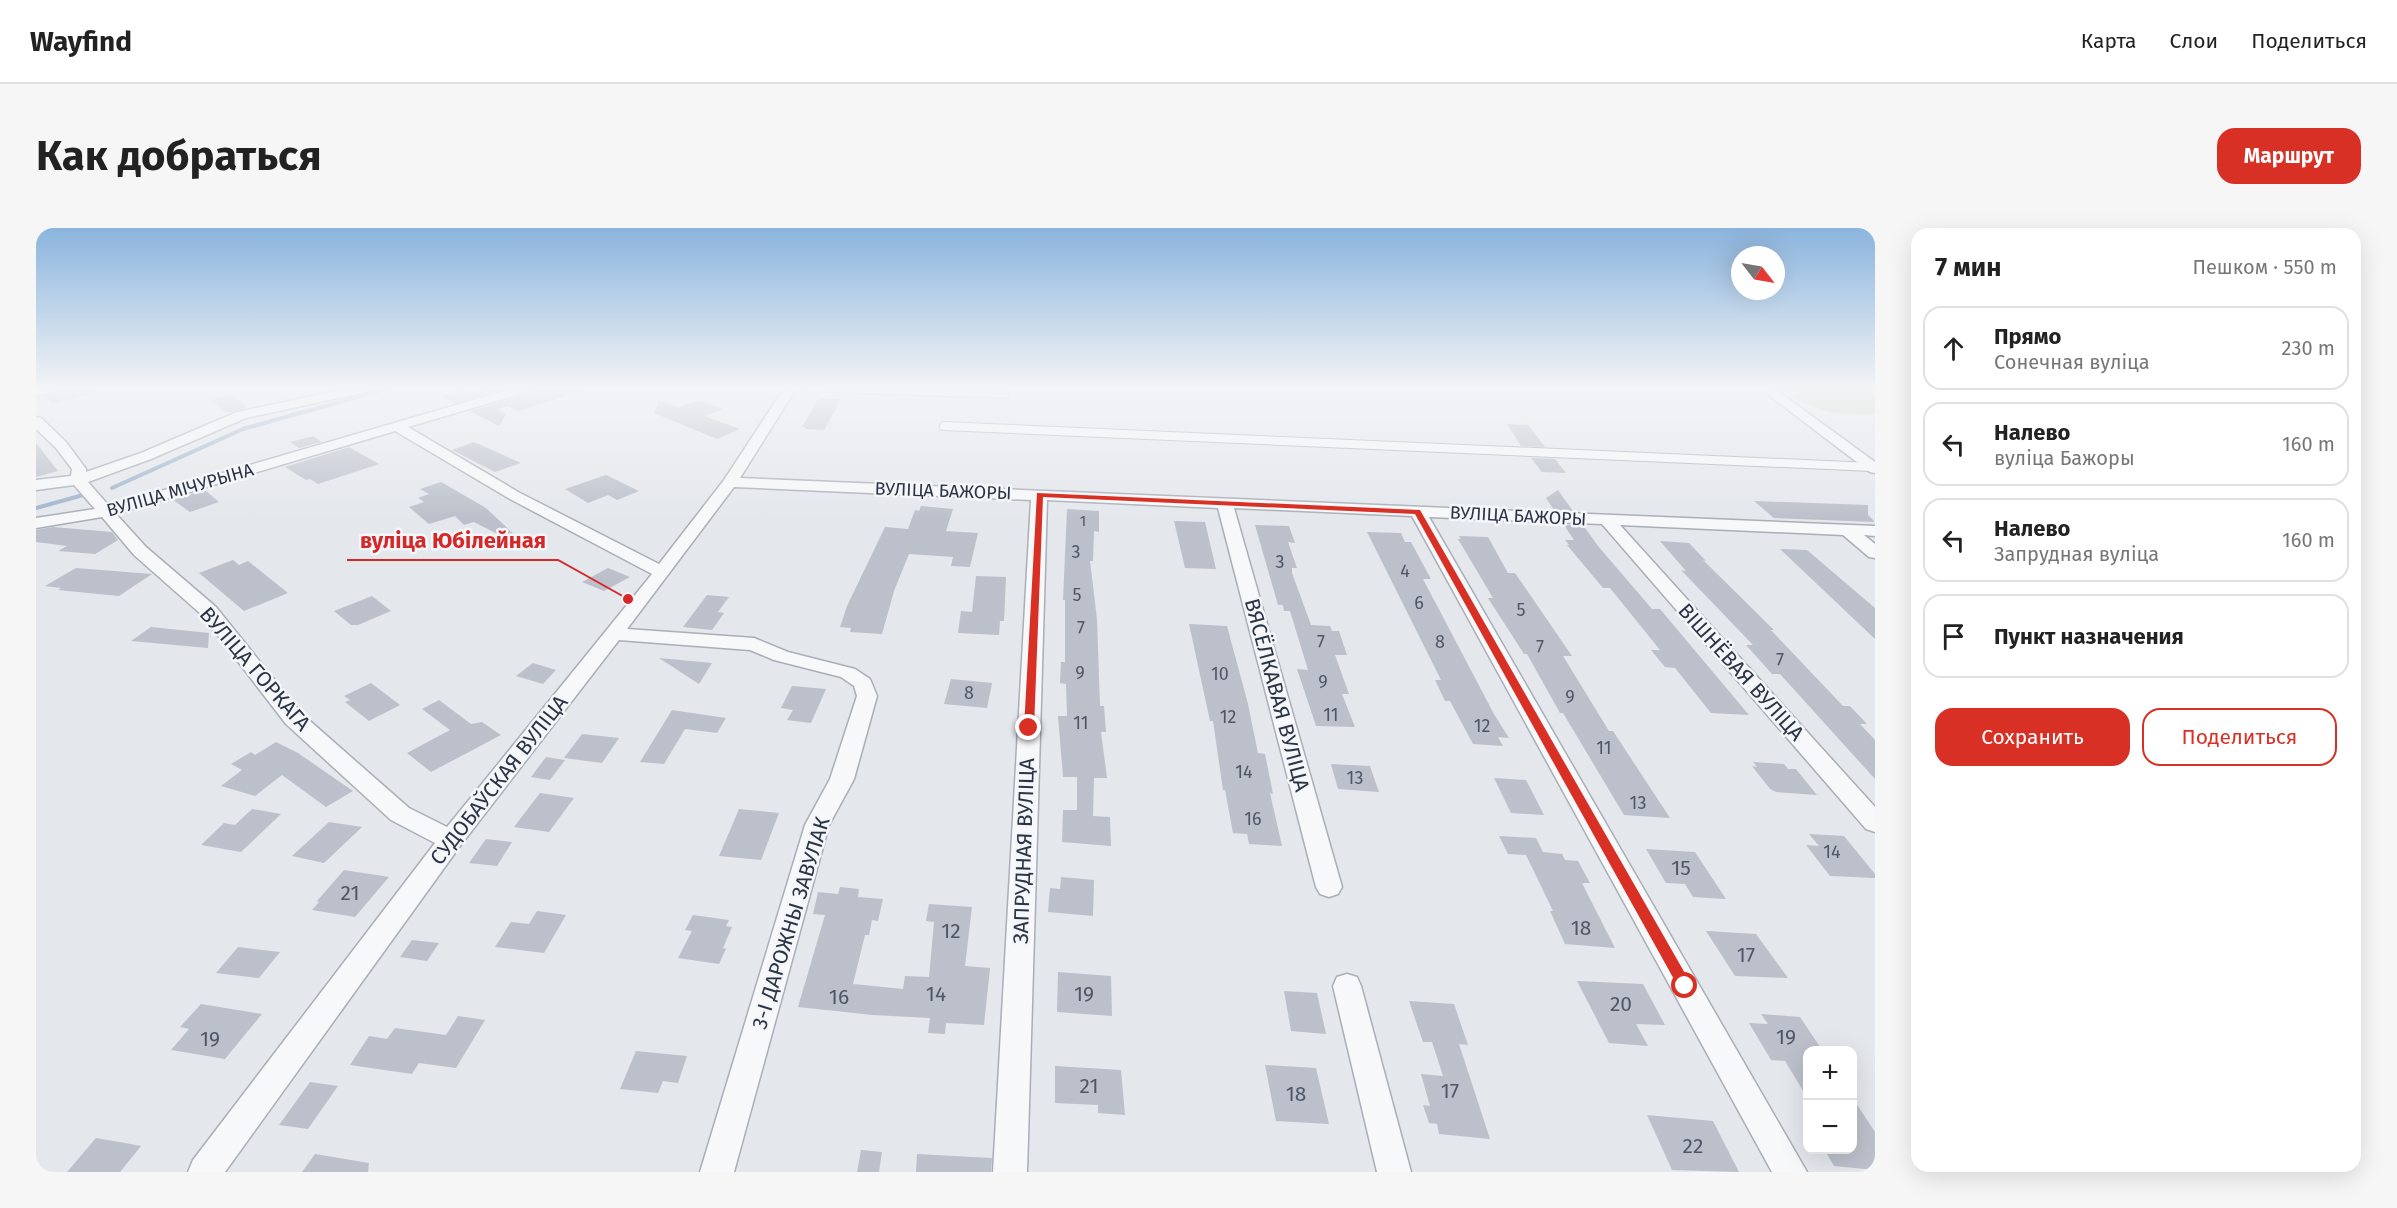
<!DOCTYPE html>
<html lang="ru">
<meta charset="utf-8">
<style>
:root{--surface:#fff;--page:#f6f6f6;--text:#222;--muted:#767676;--line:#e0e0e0;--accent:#d93025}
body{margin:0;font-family:"Fira Sans",sans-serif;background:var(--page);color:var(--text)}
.controls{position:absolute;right:18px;bottom:18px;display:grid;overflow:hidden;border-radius:12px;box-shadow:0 6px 24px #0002}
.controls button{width:54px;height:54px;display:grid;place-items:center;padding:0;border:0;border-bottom:2px solid var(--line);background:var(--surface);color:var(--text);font:30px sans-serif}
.compass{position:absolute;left:1695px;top:18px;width:54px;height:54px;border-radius:50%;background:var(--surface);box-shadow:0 6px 24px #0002;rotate:121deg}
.stop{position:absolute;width:18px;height:18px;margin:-14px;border:4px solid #d93025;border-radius:50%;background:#fff}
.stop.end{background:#d93025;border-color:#fff;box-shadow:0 2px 6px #0008}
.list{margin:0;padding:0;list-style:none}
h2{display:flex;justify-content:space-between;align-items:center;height:78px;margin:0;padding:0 24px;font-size:26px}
h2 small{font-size:20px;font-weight:400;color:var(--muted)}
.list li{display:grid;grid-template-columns:39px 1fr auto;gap:18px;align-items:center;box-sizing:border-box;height:84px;margin:0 12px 12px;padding:0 12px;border:2px solid var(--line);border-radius:18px}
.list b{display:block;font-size:22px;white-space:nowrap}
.list p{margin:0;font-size:20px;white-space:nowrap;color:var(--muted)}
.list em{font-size:20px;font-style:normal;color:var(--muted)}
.actions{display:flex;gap:12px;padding:18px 24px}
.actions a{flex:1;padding:14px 0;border:2px solid var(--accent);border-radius:18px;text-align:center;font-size:21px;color:var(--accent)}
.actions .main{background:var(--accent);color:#fff}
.icon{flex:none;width:33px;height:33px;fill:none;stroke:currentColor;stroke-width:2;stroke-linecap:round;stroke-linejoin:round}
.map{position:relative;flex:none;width:1839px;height:944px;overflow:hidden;border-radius:18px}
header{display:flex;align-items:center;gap:36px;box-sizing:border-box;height:84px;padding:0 30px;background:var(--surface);border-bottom:2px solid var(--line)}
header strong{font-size:28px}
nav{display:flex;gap:33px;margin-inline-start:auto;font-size:21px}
.intro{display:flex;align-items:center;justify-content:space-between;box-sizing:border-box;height:144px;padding:0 36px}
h1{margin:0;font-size:42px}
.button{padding:15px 27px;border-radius:18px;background:var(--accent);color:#fff;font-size:21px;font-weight:700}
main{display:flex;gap:36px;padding:0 36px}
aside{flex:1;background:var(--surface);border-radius:18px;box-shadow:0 6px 24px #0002}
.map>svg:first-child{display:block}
.green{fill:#c9d6c5}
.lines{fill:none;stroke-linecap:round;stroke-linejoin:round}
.stream{stroke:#9fb4cc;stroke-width:4}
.building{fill:#bbc0ca}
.lane-casing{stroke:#a9aeb7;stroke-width:10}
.street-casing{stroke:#a9aeb7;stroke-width:3}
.lane{stroke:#f7f8fa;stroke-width:8}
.street{fill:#f7f8fa;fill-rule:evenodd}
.route{fill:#d93025}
.labels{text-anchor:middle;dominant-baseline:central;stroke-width:5;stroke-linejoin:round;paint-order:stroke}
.far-number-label{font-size:15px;fill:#4f5766}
.far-street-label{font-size:18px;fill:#2b3445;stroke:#f4f6f9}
.number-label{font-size:18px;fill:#4f5766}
.street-label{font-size:21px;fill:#2b3445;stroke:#f4f6f9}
.near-number-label{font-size:21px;fill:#4f5766}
.leader{fill:none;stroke:#d62828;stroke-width:2}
.callout-dot{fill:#d62828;stroke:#f4f6f9;stroke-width:2}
.callout-label{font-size:22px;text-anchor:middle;font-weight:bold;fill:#d62828;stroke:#f4f6f9;stroke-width:5;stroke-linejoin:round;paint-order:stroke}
</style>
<header>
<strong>Wayfind</strong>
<nav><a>Карта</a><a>Слои</a><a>Поделиться</a></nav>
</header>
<div class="intro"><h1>Как добраться</h1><a class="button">Маршрут</a></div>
<main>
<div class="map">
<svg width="1839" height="944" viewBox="0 0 1839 944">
<rect width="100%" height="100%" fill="#e4e7ec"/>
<path class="green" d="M1743,159L1839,160V186C1796,186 1778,185 1743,159Z"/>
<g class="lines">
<path class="stream" d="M76,260L207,201L358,159
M0,280L47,267"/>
</g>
<path class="building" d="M29,159H59L60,165L16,176L8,168L26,164Z
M456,159H475L419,175L406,168L429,162L435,165Z
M502,159H548V162L483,183L472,178L462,181L470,186L463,198L434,183L499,164Z
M197,167L212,179L191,185L175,172Z
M783,170L805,171L788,202L769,201L770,199H766Z
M623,172L642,179L663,172L687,181L668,188L704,201L681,211L618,185Z
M1471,196L1492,197L1509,219L1485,218Z
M277,208L286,214L263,220L254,214Z
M438,214L485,235L459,244L416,222Z
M0,215L22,243L0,249Z
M313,219L343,236L282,256L274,251L270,252L249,239Z
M1495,230L1519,231L1530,245L1506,244Z
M570,247L603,263L581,272L572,267L552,275L529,261Z
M405,254L450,280L482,310L479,315L438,294L428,297L419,288L393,296L373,279L388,274L382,270L393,266L384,261Z
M169,262L183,274L154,284L137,272Z
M1522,262L1537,283L1518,282L1510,270Z
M1718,273L1832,277V287L1839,294L1738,290Z
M885,278L917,281L910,303L942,305L934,339L915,338L917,329L873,326L858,363L846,406L814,404L815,400L804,399L811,378L849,299L872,301L879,282L883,283Z
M1031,281L1063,283V304L1058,303L1057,333H1054L1061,391L1064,478H1068L1070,504H1065L1071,550H1058L1057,588L1074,589L1075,618L1026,614L1027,582H1041V549H1027L1022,488H1031L1030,456L1024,455L1025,434H1029V372H1027Z
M1138,293L1169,294L1180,341L1149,340Z
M1219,297L1253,298L1259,315L1252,314L1261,340H1256V345L1275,397L1294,398L1296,403H1303L1311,427H1299L1313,466H1306L1319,499L1280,498L1261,441L1272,442L1254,383H1248L1247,377H1242Z
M1528,297H1547L1562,318L1616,381H1624L1713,487L1675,485L1639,440L1629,439L1615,422H1624L1595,386L1574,360H1567L1531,317H1533L1529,312H1538Z
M17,299L76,304L82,312L59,326L22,323L31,318L0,314V302Z
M1331,304L1365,305L1369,314H1375L1395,351H1387L1458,486L1473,510L1462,509L1467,518L1437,516L1414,473H1409L1399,452H1405Z
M1423,308L1452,309L1472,345H1479L1536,428H1527L1573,503H1577L1634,590L1588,587L1527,485H1524L1491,426H1488L1452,370H1457L1422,311H1425Z
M1624,313L1653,315L1670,333L1667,332L1738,402H1735L1807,478H1814L1831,496H1824L1839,512V551L1744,446H1736L1710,417H1717L1645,342L1650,343Z
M1744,321L1771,322L1839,380V411Z
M197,332L203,337L212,333L252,365L208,383L163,345Z
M40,340L116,346L83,368L22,362L25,360L9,358Z
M572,340L594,349L568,363L546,354Z
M940,348L970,349L968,393H964L963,407L922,405L925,383L936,384Z
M671,367L693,369L682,384L688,385L676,402L647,399Z
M336,368L355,383L322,397H315L298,383Z
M1153,396L1191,398L1212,476L1222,525L1229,526L1237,566L1234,565L1246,618L1213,616L1211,606L1197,605L1189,562H1187L1177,493H1174Z
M115,399L173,405L172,420L95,413Z
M623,430L676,435L663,456Z
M497,435L520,442L507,456L480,448Z
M915,451L956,455L951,480L908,476Z
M335,455L364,477L333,493L309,474L314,472L308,468Z
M756,458L790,461L775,495L751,492L757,482L745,480Z
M403,472L435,496L446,494L465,507L395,544L371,525L414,502L386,481Z
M636,482L690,490L681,505L649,501L628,536L604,534Z
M546,506L583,510L566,535L528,530Z
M240,514L262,525L317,563L290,579L246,547L219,568L185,558L206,542L195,536L215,524L219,527Z
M510,529L529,532L514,552L495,549Z
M1717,534L1748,536L1752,541H1760L1781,567L1740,564L1734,561L1716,538L1721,539Z
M1295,536L1334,538L1343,564L1302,561Z
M1458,550L1490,552L1508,587L1475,585Z
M504,565L538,570L513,604L478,599Z
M216,581L245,586L205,624L165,617L188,595L199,597Z
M703,581L743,585L725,632L683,628Z
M293,594L326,599L288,635L256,628Z
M1773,606L1808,608L1839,646V650L1794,648L1770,617L1783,618Z
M1463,608L1500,610L1507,624L1526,626L1529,632L1542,633L1554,655H1546L1579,720L1529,716L1514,683H1517L1490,627L1472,626Z
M450,611L476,614L461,638L433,635Z
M1610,621L1659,624L1690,671L1657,669L1649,656L1630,655Z
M308,642L353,649L319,689L276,682L283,674L281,673Z
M1025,649L1058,652L1057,688L1012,684L1014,660L1024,661Z
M804,659L823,661L822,669L847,671L842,693L836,692L833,707H829L817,756L867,761L869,748L893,749L898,694L890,693L893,676L936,679L929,738L954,740L948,797L910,795L909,806L892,805L894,790L837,787L762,779L789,687L777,686L782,664L802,666Z
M501,683L530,687L508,725L459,719L475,694L493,696Z
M657,687L693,692L690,698L696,699L687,720L690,721L683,736L642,730L656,703L649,702Z
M1670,703L1720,706L1752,750L1699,748Z
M376,712L403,715L391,733L364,729Z
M202,719L244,724L223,750L180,745Z
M1022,744L1075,748L1076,788L1021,784Z
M1541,753L1607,756L1629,797L1600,796L1612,818L1573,815Z
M1248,763L1281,765L1290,806L1255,803Z
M1373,773L1418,776L1432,817L1423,816L1454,911L1403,906L1401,896L1393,895L1387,877L1394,878L1385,846L1407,848L1396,814H1387Z
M165,776L226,786L189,831L135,822L153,801L144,799Z
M1725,786L1764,789L1786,822H1772V871L1749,833L1735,832L1713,795L1732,796Z
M422,788L449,792L420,840L383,835L376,846L314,837L333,808L351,811L359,800L410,807Z
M600,823L651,828L642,855L627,853L622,865L584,861Z
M1229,837L1280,840L1293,896L1240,893Z
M1019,838L1085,842L1089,887L1062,885V877L1019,875Z
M274,854L302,858L272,901L243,897Z
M1816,869L1839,904V942L1798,938L1788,921H1816Z
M1611,887L1677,893L1703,944L1636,942Z
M60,910L89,915L105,918L84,944H31Z
M825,922L846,924L843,944H821Z
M279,926L333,935L332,944H266Z
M881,926L956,930L955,944H880Z"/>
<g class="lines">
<defs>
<path id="lane" d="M766,159L968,166
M908,198L1836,239"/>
<path id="street" d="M7,159H27L25,162L0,168V160Z
M319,159H341L335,163L210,190L115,231L52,254L73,278L482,159H500L498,162L372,199L484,265L623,336L688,252L749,159H761L704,250L1839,298V308L1828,307L1839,316V330L1833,329L1807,307L1584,297L1839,579V604L1830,601L1566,296L1393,289L1771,944H1736L1376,288L1198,280L1306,659L1302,666L1293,669L1284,666L1280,659L1182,280L1011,272L991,944H957L995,272L698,259L591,401L718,410L752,424L819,441L834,451L841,468L818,551L793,597L698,944H664L769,597L794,551L821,468L818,458L805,449L738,432L714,422L583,412L424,618L189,944H152L157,932L399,615L355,592L250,496L166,387L98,327L66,289L0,300V290L59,281L38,257L0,262V252L35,248L36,241L20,220L0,201V189L5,190L30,214L50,241V244L105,225L201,184ZM359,203L474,271L616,346L411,599L373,580L266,486L180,379L110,319L80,286Z
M1722,159H1736L1839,234V245L1834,244Z
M1311,746L1321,749L1325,758L1375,944H1341L1297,758L1301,749Z"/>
</defs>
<use href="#lane" class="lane-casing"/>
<use href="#street" class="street-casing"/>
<use href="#lane" class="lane"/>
<use href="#street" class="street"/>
</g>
<linearGradient id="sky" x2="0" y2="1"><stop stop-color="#8bb4dd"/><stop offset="0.55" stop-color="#f3f4f6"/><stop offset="1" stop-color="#f3f4f6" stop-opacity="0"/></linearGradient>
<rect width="1839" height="291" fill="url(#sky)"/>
<path class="route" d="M1001,265L1384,282L1654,754L1656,758L1654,762H1644L1379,286L1007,269L998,500L993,503L988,500Z"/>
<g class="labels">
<g class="far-number-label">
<text x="1047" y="293">1</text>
</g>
<g class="far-street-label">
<text transform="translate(144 262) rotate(-16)">ВУЛІЦА МІЧУРЫНА</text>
<text transform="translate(907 263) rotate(2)">ВУЛІЦА БАЖОРЫ</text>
<text transform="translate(1482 288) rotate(3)">ВУЛІЦА БАЖОРЫ</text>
</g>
<g class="number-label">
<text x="1040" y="324">3</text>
<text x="1244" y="334">3</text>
<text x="1369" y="343">4</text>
<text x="1041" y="367">5</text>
<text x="1383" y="375">6</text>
<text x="1485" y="382">5</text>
<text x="1045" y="400">7</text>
<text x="1285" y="414">7</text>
<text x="1404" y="414">8</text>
<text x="1504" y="419">7</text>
<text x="1744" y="432">7</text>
<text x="1044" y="445">9</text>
<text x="1184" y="446">10</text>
<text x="1287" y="454">9</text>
<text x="933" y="465">8</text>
<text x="1534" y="469">9</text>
<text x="1295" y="487">11</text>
<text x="1192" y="489">12</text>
<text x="1045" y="495">11</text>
<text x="1446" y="498">12</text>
<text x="1568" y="520">11</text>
<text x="1208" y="544">14</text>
<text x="1319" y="550">13</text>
<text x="1602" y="575">13</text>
<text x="1217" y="591">16</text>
<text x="1796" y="624">14</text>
</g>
<g class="street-label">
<text transform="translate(219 441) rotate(49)">ВУЛІЦА ГОРКАГА</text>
<text transform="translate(1705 444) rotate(48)">ВІШНЁВАЯ ВУЛІЦА</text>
<text transform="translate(1241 467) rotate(75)">ВЯСЁЛКАВАЯ ВУЛІЦА</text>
<text transform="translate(463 552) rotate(-52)">СУДОБАЎСКАЯ ВУЛІЦА</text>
<text transform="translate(988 623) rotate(-88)">ЗАПРУДНАЯ ВУЛІЦА</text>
<text transform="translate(755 695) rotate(-73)">3-І ДАРОЖНЫ ЗАВУЛАК</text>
</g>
<g class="near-number-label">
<text x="1645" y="640">15</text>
<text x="314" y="665">21</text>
<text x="1545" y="700">18</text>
<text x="915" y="703">12</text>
<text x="1710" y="727">17</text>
<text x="900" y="766">14</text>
<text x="1048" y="766">19</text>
<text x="803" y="769">16</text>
<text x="1585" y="776">20</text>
<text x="1750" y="809">19</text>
<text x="174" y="811">19</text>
<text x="1053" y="858">21</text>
<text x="1414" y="863">17</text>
<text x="1260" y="866">18</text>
<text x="1657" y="918">22</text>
</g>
</g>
<path class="leader" d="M592 371L522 332H311"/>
<circle class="callout-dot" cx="592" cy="371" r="6"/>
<g class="callout-label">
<text x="417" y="320">вуліца Юбілейная</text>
</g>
</svg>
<div class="controls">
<button>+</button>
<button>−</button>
</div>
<svg class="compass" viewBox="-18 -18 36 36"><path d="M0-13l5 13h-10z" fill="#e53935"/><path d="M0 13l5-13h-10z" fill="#767676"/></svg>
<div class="stop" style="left:1649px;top:758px"></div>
<div class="stop end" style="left:993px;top:500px"></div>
</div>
<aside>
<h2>7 мин<small>Пешком · 550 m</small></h2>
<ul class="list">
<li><svg class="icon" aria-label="ahead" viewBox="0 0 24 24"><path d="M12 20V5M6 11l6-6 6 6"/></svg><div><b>Прямо</b><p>Сонечная вуліца</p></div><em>230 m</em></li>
<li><svg class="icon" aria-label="left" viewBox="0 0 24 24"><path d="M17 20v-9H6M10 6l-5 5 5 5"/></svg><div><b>Налево</b><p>вуліца Бажоры</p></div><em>160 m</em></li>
<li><svg class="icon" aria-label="left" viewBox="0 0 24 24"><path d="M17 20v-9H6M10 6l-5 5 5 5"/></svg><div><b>Налево</b><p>Запрудная вуліца</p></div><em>160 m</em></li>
<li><svg class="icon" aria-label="arrive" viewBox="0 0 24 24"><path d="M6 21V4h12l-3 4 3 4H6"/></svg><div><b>Пункт назначения</b></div></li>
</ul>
<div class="actions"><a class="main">Сохранить</a><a>Поделиться</a></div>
</aside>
</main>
